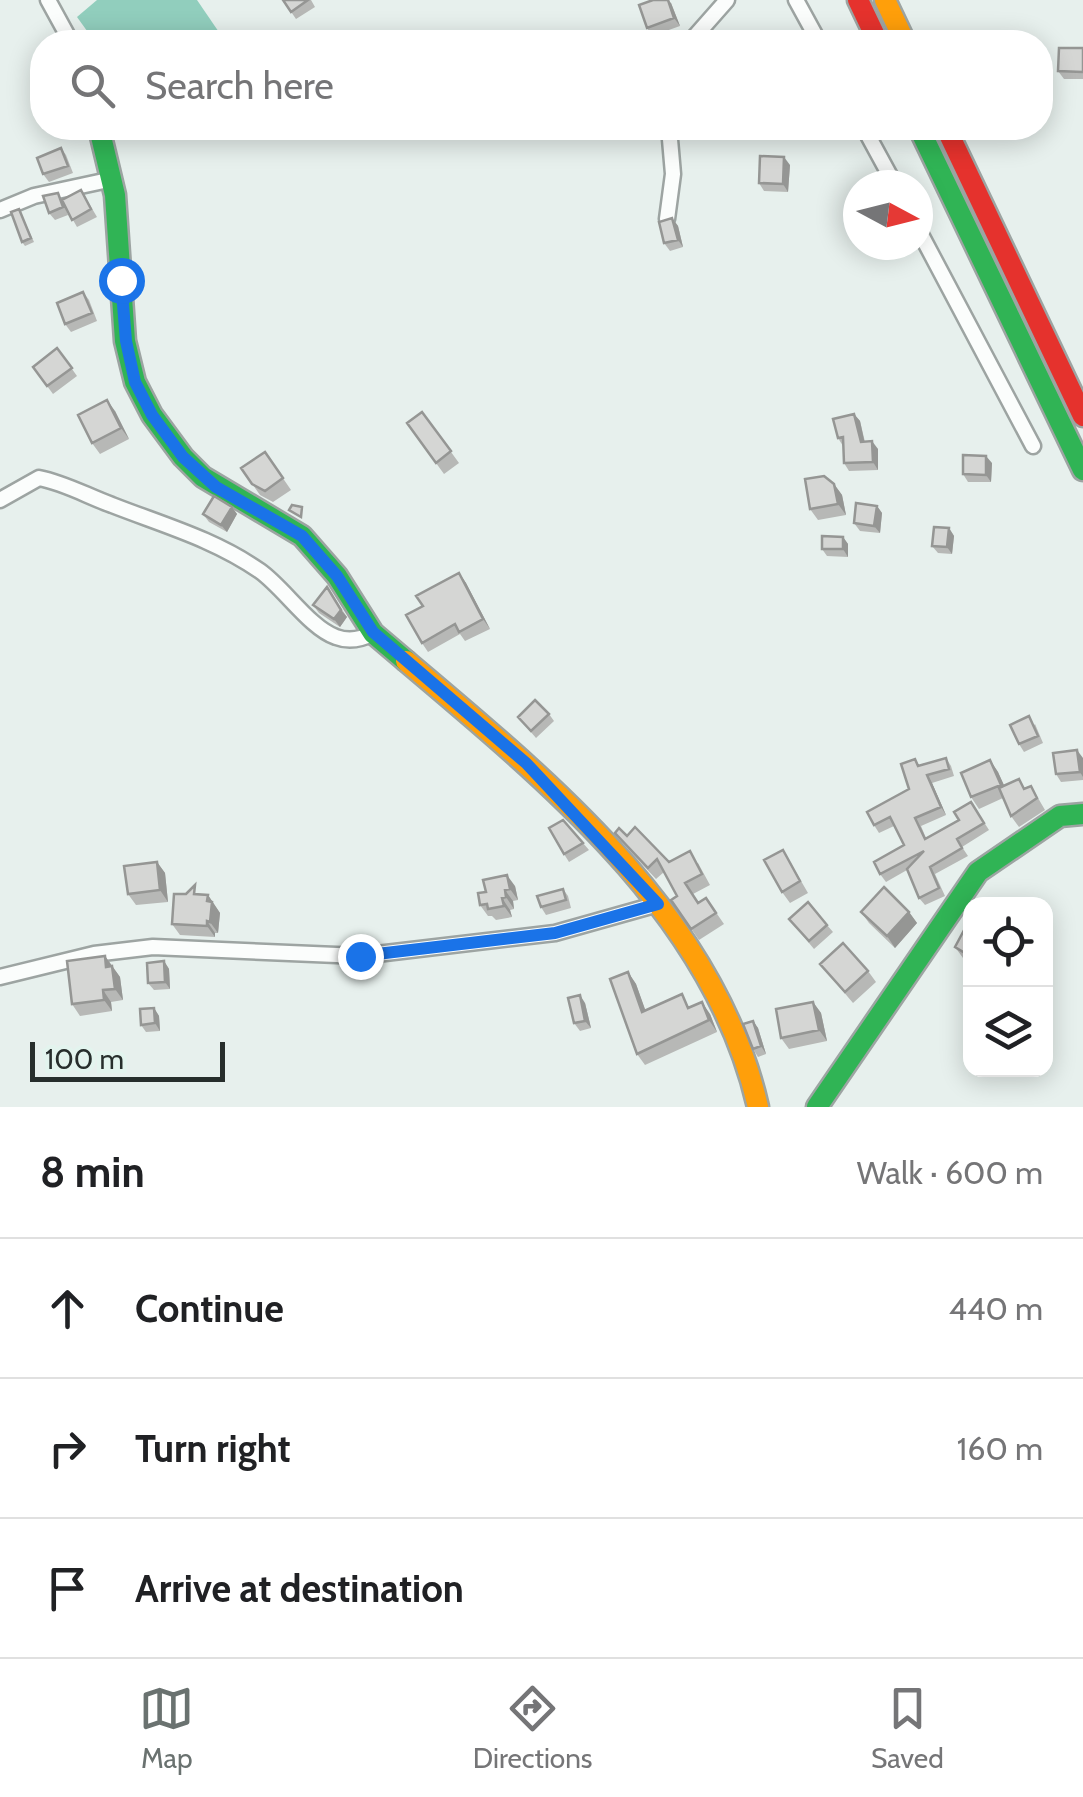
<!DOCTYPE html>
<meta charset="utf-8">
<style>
:root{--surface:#fff;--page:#f6f6f6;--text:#202124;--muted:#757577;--line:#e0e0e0;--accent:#6a7270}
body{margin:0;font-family:Cabin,sans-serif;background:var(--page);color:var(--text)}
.controls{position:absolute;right:30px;bottom:30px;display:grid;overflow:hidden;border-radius:20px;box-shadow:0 5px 25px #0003}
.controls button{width:90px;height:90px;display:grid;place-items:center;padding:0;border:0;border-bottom:2px solid var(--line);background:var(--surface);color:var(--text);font:50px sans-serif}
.compass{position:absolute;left:843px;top:170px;width:90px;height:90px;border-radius:50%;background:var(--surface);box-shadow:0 5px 25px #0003;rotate:97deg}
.scale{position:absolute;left:30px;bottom:25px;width:195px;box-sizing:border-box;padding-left:10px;border:5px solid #272e2c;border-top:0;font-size:28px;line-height:35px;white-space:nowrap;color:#272e2c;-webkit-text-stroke:8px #e3f4ee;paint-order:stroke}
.stop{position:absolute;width:30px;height:30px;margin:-22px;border:8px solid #1a73e8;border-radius:50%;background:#fff}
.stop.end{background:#1a73e8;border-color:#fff;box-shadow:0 2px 10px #0008}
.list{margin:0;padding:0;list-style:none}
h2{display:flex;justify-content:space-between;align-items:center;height:130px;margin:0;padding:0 40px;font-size:42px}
h2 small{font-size:32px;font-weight:400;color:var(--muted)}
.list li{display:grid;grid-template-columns:65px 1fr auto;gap:30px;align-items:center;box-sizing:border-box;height:140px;padding:0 40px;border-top:2px solid var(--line)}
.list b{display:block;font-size:38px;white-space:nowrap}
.list em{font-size:32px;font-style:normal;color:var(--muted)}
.icon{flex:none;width:55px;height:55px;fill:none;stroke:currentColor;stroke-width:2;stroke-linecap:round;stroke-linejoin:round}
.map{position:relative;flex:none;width:1083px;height:1107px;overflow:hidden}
.search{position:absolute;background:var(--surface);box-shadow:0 5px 25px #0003;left:30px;right:30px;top:30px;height:110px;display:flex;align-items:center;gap:25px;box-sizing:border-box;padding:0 35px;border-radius:40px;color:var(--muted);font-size:38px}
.sheet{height:550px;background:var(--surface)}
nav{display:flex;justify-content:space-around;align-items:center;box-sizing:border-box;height:140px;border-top:2px solid var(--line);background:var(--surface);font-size:28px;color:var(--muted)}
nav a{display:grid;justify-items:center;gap:5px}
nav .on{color:var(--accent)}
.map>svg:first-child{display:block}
.water{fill:#91cebd}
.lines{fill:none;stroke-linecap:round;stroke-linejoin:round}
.street-casing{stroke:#9da4a2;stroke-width:19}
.fast-casing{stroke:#9da4a2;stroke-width:25}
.slow-casing{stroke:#9da4a2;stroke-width:25}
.jam-casing{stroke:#9da4a2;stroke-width:25}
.street{stroke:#fbfdfc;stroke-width:14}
.fast{stroke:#30b455;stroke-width:20}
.slow{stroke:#ff9f0a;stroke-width:20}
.jam{stroke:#e5322d;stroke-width:20}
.wall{fill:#b7b8b6}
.shaded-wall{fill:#959694}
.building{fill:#d5d6d4;stroke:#959694;stroke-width:2.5}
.route{stroke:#1a73e8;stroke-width:12}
</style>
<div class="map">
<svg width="1083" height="1107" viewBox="0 0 1083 1107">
<rect width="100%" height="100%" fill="#e7f0ed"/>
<path class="water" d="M97,0H197L225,41L95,42L77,17Z"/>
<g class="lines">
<defs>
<path id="street" d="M48,0L71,42
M796,0L819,42
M690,42L727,0
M864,128L895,185
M0,210L34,196L113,179
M667,219L673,174L669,128
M918,229L1033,446
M0,500L39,478C65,483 87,496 112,505C163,525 214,539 260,571C284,588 310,628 336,637C349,642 362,639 373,633
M0,977L94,954L153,947L360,956L555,933L658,904"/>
<path id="fast" d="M99,128L115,195L125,341L135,382L152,415L183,457L203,477L302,536L337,576L373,633L406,661
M919,128L1083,470
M817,1107L978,872L1060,816L1083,814"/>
<path id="slow" d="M885,0L905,42
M406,661C549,782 715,916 758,1107"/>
<path id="jam" d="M858,0L878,42
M946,128L1083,416"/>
</defs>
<use href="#street" class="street-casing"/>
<use href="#fast" class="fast-casing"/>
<use href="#slow" class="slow-casing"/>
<use href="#jam" class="jam-casing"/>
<use href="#street" class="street"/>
<use href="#fast" class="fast"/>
<use href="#slow" class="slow"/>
<use href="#jam" class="jam"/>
</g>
<path class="wall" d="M283,0H311L315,7L296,19Z
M671,3L680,26L652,36L647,28Z
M1083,48V79H1064L1058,71Z
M61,148L66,155L73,173L49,182L43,174Z
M790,165L788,192L764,191L759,183Z
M81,190L97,217L77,227L65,206L68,215L55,220L49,213L62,200Z
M19,209L34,242L25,246L22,242Z
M672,218L678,226L683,247L670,251L664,243Z
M83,292L89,300L97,321L71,332L65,324Z
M57,348L77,376L53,394L33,367Z
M115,411L129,439L100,454L92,443Z
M422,412L459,463L444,474L407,423Z
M854,414L860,421L865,442L878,449V470L849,471L844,463L843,446L838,438Z
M265,452L291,490L273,502L260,495L241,468Z
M992,463L991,482H968L963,474Z
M834,484L842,495L846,515L818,520L810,509Z
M877,506L882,513L880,533L860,531L854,523Z
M232,507L237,514L227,532L209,522L203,514Z
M949,528L954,536L952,554L938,553L932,546Z
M843,537L848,544V557L827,556L822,549Z
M459,573L466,583L490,629L465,641L460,634L428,652L422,643Z
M327,587L347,617L340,627L319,613L313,605Z
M549,714L554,721L536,738L518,717Z
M1035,724L1043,743L1024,752L1019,744Z
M946,758L951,766L954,776L932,783L946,815L921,826L926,838L959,820L971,802L989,830L962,847L968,856L935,874L945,896L925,905L919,898L907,870L886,882L880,874L904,845L894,826L879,833L874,825L909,789L920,766Z
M1083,758V780L1061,782L1056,774Z
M990,760L998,772L1004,786L1026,789L1031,786L1045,810L1019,827L1011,816L1003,798L979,809L971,797Z
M615,833L627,836L669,862L698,863L710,885L693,894L699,903L706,898L724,924L699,940L671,900L677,896L664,872L656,879L623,844Z
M583,843L589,850L569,862L564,854Z
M783,850L808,893L790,903L782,892Z
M157,862L165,873L168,902L136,905L128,894Z
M515,886L518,900L513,901L514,909L510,910L512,917L496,920L492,916H488L480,905L478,893Z
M563,889L568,896L571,908L546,915L541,907Z
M202,895H208L220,913L218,933H215V937L180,935L172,924Z
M861,912H909L917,923L895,948L869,923Z
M789,919L827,925L833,932L814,949Z
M970,919V963L963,958L955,947Z
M105,956L120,977L123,1000L111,1002L112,1011L80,1016L72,1004Z
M164,961L169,969L170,989L154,990L148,983Z
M820,964L868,971L876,982L853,1003Z
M628,972L636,984L645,1010L690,1007L710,1014L717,1032L645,1065L637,1054Z
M813,1002L821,1013L827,1041L789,1049L781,1038Z
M585,1003L591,1028L580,1031L574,1023Z
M154,1008L159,1016L160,1031L146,1032L141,1025Z
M753,1021L758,1028L766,1054L758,1057L753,1049Z"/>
<path class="shaded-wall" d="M668,0L671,3L680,26L674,18Z
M784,157L790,165L788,192L783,184Z
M672,218L678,226L683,247L678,240Z
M107,400L115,411L129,439L121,428Z
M854,414L860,421L866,449L861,442Z
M872,441L878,449V470L873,462Z
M986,456L992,463L991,482L986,475Z
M834,484L842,495L846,515L838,504Z
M877,506L882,513L880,533L874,526Z
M232,507L237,514L227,532L221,525Z
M949,528L954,536L952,554L947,547Z
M843,537L848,544V557L843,549Z
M459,573L466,583L490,629L483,619Z
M341,610L347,617L340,627L334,619Z
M1077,750L1083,758V777L1080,772Z
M990,760L998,772L1009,796L1001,785Z
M927,775L932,783L946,815L941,807Z
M157,862L165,873L168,902L160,890Z
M507,875L515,886L518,900L510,889Z
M505,890L513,901L514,909L506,897Z
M208,895L220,913L218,933L210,922Z
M502,898L510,910L512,917L504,906Z
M909,912L917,923L895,948L887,936Z
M207,921L215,933V937L207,926Z
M105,956L120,977L123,1000L115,989L106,967Z
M164,961L169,969L170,989L165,982Z
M628,972L636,984L650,1023L642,1012Z
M103,990L111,1002L112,1011L104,1000Z
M580,995L585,1003L591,1028L585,1021Z
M702,1002L710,1014L717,1032L709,1020Z
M813,1002L821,1013L827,1041L819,1030Z
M154,1008L159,1016L160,1031L155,1023Z
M753,1021L758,1028L766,1054L761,1046Z"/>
<path class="building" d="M283,0H308L291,12Z
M653,0H668L674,18L647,28L639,5Z
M1059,48H1083V72L1058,71Z
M61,148L68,166L43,174L37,158Z
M760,156L784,157L783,184L759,183Z
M81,190L91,209L72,220L62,200Z
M58,193L63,207L49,213L43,196Z
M19,209L31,238L22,242L11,212Z
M672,218L678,240L664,243L659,222Z
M83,292L92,313L65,324L57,303Z
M57,348L72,368L47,386L33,367Z
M107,400L121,428L92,443L78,415Z
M422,412L451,451L436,463L407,423Z
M854,414L861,442L872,441L873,462L844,463L843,437L838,438L833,419Z
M265,452L283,478L265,491L252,484L241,468Z
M963,455L986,456V475L963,474Z
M824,476L834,484L838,504L810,509L805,479Z
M214,496L232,507L221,525L203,514Z
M856,503L877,506L874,526L854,523Z
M292,505L302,507L301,517L289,510Z
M934,527L949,528L947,547L932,546Z
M822,536L843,537V549H822Z
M459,573L483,619L459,632L455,624L422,643L406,615L423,606L416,596Z
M327,587L341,610L334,619L313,605Z
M535,700L549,714L531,731L518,717Z
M1029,716L1038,736L1019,744L1010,725Z
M1077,750L1080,772L1056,774L1053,753Z
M946,758L949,769L927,775L941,807L915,818L925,839L959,820L954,812L971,802L984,823L957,839L962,848L930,867L939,888L919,898L907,869L924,851L880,874L874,862L904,845L890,817L874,825L867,812L909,789L901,764L915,759L918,766Z
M990,760L1001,785L971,797L961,773Z
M1019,779L1024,789L1031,786L1037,798L1011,816L999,788Z
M563,820L583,843L564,854L549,828Z
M635,827L669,862L690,851L702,874L685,883L698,903L706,898L716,913L691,929L671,900L677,896L657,859L648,868L615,833L619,828L627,836Z
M783,850L800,881L782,892L764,860Z
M157,862L160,890L128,894L124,866Z
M507,875L510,889L505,890L506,897L502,898L504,906L488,909L487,904L480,905L478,893L486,892L483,880Z
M195,885L194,894L208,895L207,901L212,902L210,922L207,921V926L172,924L174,894H186Z
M884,887L909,912L887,936L861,912Z
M563,889L566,900L541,907L537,896Z
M808,902L827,925L809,941L789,919Z
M970,919V956L955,947Z
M843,943L868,971L845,992L820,964Z
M105,956L106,967L112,966L115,989L103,990L104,1000L72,1004L67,961Z
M164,961L165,982L148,983L147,963Z
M628,972L642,1012L682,994L688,1008L702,1002L709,1020L637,1054L610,979Z
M580,995L585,1021L574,1023L568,998Z
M813,1002L819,1030L781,1038L776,1009Z
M154,1008L155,1023L141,1025L140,1009Z
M753,1021L761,1046L753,1049L743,1024Z"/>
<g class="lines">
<path class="route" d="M121,280L126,341L135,382L152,415L183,457L216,487L302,536L337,576L373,632L526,763L658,904L555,933L360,956"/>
</g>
</svg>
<div class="controls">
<button><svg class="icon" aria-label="locate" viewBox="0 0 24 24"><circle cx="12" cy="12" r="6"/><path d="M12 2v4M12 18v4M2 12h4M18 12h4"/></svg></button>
<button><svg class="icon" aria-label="layers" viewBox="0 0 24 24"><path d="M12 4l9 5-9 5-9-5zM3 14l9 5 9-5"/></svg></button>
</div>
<svg class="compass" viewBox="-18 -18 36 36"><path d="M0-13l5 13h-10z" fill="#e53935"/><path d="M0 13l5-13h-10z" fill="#757577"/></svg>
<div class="scale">100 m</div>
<div class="stop" style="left:121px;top:280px"></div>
<div class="stop end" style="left:360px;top:956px"></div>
<div class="search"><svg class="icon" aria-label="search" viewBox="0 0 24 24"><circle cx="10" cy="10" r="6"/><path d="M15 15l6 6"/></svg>Search here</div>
</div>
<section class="sheet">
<h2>8 min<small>Walk · 600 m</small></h2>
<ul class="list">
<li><svg class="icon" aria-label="ahead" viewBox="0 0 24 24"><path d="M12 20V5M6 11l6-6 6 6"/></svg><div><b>Continue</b></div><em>440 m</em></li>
<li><svg class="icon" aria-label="right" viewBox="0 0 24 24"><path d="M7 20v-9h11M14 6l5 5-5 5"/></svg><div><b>Turn right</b></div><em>160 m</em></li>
<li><svg class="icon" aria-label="arrive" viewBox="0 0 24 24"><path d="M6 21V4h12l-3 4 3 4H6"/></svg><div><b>Arrive at destination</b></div></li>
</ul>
</section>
<nav>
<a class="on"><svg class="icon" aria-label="map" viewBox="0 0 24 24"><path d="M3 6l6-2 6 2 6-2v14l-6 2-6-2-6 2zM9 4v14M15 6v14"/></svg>Map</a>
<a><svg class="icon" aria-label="directions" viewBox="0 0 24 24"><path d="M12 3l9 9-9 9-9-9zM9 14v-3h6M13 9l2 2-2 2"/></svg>Directions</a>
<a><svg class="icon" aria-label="saved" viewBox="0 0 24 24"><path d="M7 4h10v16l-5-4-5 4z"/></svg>Saved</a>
</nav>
